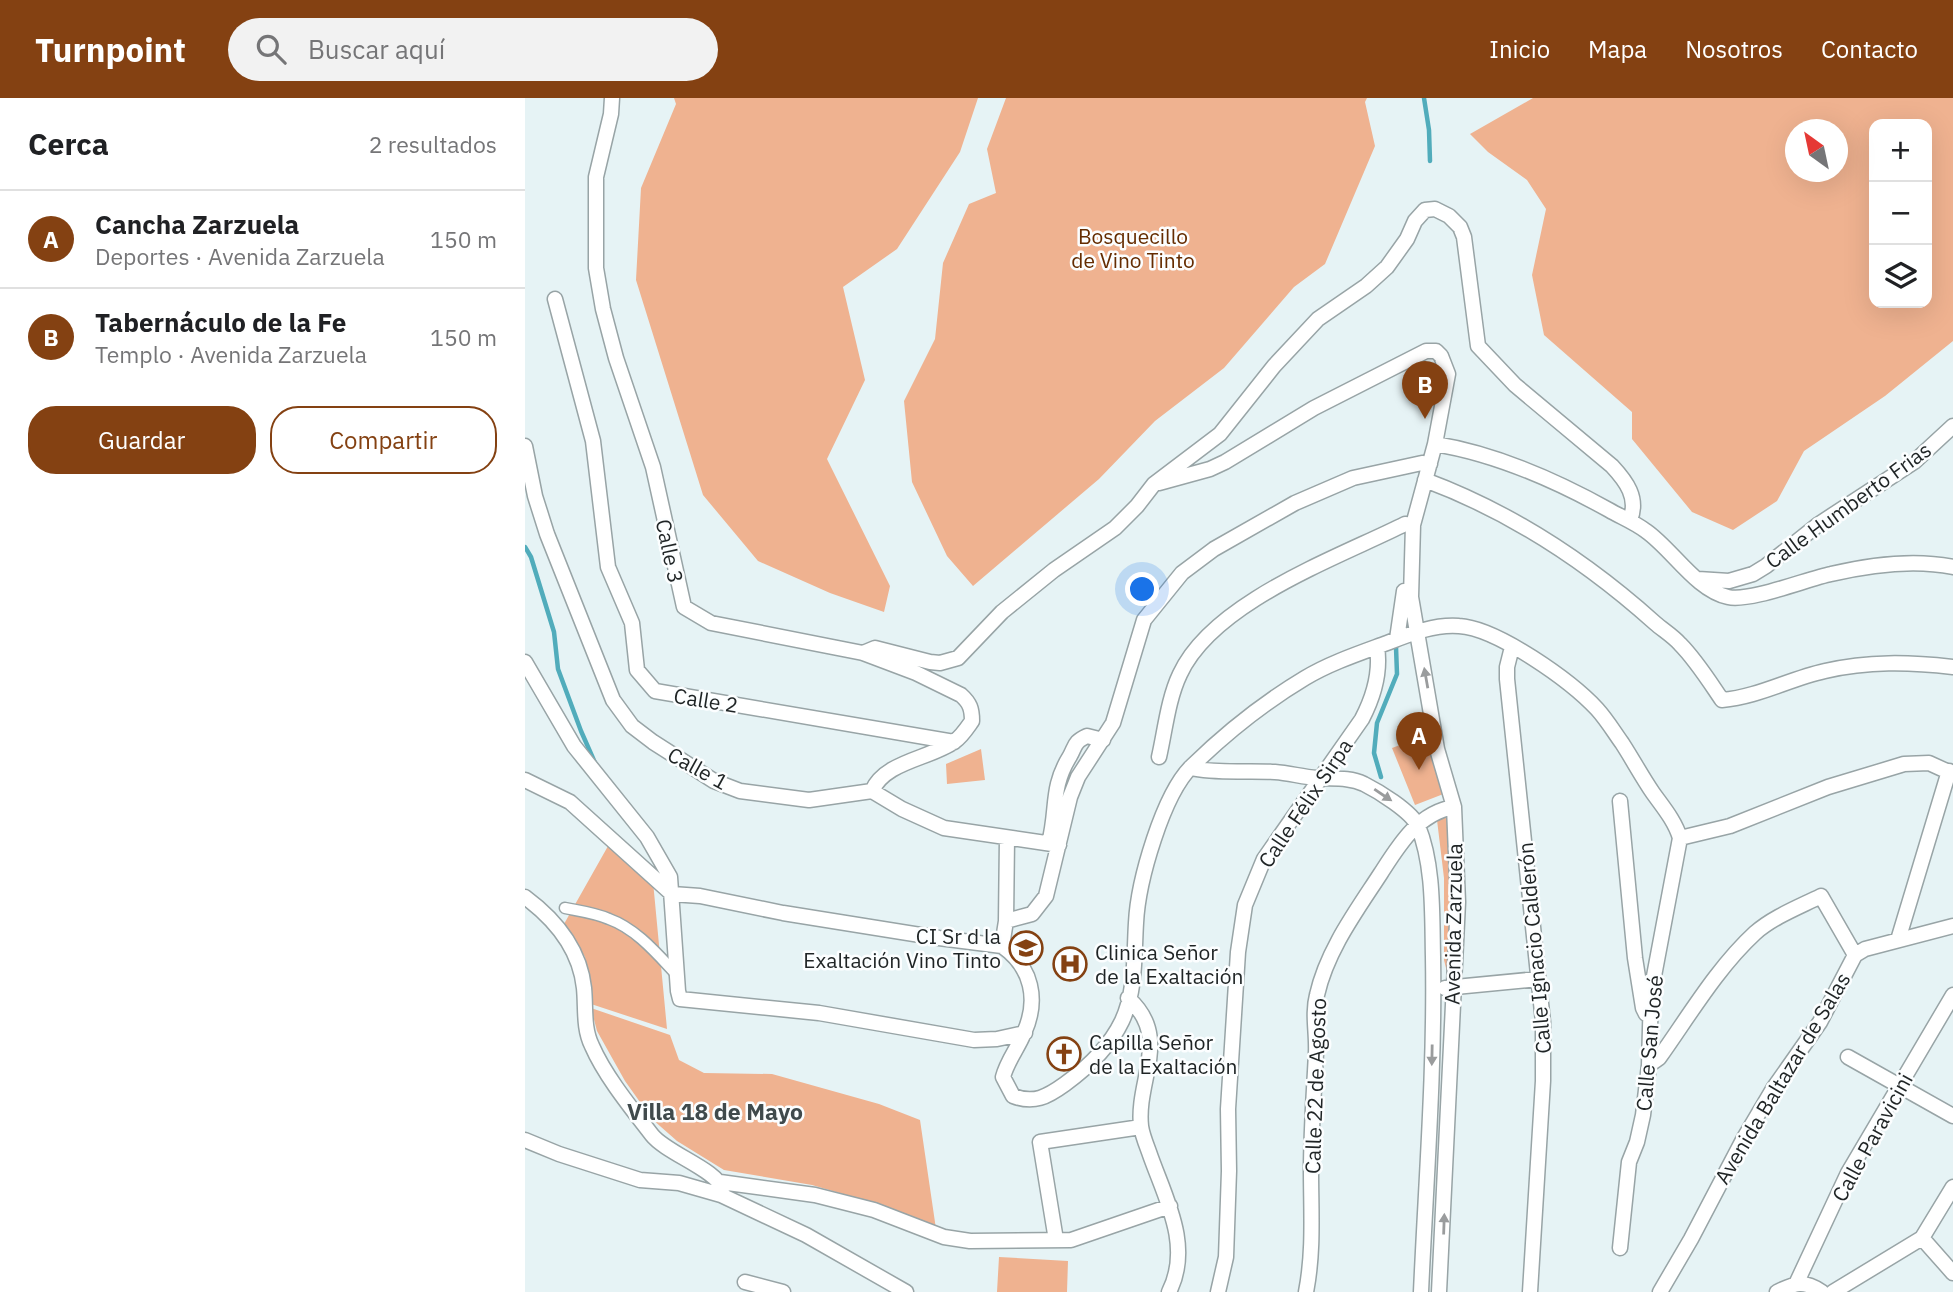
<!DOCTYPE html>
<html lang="es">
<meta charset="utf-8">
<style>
:root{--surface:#fff;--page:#f2f2f2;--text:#202124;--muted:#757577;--line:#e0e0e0;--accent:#844112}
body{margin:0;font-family:"IBM Plex Sans",sans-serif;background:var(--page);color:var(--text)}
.controls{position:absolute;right:21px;top:21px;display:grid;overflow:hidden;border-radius:14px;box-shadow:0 7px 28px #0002}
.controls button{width:63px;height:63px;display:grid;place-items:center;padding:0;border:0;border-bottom:2px solid var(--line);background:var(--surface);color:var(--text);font:35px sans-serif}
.compass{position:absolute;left:1260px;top:21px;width:63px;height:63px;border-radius:50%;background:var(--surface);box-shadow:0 7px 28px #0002;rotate:327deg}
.you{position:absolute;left:618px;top:492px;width:24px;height:24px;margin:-18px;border:5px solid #fff;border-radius:50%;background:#1a73e8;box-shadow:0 0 0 10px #1a73e833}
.badge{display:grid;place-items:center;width:46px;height:46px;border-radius:50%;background:var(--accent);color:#fff;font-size:23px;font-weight:700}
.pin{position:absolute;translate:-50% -58px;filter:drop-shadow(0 2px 4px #0008)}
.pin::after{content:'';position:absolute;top:37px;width:24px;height:21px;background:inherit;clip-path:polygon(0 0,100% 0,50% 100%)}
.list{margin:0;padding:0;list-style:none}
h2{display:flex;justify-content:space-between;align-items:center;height:91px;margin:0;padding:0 28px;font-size:30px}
h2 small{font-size:23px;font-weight:400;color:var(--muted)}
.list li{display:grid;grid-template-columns:46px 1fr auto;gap:21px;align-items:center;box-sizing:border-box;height:98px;padding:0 28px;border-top:2px solid var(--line)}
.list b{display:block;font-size:26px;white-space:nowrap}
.list p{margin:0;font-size:23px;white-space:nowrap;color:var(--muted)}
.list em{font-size:23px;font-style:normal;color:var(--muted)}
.actions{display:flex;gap:14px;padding:21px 28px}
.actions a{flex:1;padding:16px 0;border:2px solid var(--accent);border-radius:28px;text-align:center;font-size:24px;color:var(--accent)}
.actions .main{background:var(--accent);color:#fff}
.icon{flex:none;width:38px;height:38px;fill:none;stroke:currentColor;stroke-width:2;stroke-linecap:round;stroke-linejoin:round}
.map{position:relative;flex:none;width:1428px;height:1194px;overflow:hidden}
header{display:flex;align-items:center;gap:42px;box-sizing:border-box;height:98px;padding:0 35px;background:var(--accent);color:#fff}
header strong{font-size:33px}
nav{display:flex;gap:38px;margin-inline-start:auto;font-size:24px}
.search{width:490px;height:63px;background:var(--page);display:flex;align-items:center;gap:18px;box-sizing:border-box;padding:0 24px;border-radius:38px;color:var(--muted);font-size:26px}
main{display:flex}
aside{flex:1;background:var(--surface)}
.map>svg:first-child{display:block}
.green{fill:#efb290;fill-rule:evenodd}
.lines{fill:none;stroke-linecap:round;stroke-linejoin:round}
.stream{stroke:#51acbb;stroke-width:4.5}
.pedestrian-casing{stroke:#98a4a6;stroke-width:13}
.minor-casing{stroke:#98a4a6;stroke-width:17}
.pedestrian{stroke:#fff;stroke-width:10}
.minor{stroke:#fff;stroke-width:14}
.oneway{fill:#9a9c9d}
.labels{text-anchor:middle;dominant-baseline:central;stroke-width:5;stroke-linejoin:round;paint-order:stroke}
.park-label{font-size:21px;fill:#652c01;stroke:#fcfeff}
.street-label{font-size:21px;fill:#1f2425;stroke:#fcfeff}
.poi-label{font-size:21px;fill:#1f2425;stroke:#fcfeff;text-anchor:start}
.neighbourhood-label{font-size:23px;font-weight:bold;fill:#404a4c;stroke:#fcfeff}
</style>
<header>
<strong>Turnpoint</strong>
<div class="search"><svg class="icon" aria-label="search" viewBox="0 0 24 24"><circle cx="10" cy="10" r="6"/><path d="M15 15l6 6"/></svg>Buscar aquí</div>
<nav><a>Inicio</a><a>Mapa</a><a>Nosotros</a><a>Contacto</a></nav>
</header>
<main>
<aside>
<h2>Cerca<small>2 resultados</small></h2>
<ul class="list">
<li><span class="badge">A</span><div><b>Cancha Zarzuela</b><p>Deportes · Avenida Zarzuela</p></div><em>150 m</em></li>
<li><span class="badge">B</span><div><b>Tabernáculo de la Fe</b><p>Templo · Avenida Zarzuela</p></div><em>150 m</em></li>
</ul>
<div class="actions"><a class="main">Guardar</a><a>Compartir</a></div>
</aside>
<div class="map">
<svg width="1428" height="1194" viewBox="0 0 1428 1194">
<rect width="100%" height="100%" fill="#e6f3f5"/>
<path class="green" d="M149,0H453L435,54L372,151L318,189L340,282L302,361L365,488L359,514L305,495L233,463L178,397L111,182L116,90L151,6Z
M481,0H842L840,4L850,48L800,166L769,189L699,270L630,323L574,381L448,488L422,458L387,384L379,303L410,241L418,165L444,106L471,95L462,51Z
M1008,0H1428V243L1360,298L1279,353L1252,403L1208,432L1167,414L1107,341V314L1019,237L1007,177L1021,111L1002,82L963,54L945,36ZM1349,26H1402V205H1349ZM1270,32H1312V74H1270Z
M899,638L921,695L890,707L867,650Z
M456,651L460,682L422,686L421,666Z
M918,717L925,718L928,874H922L919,862V780L912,722Z
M87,741L127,773L142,931L66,906L60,859L39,826Z
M66,910L145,937L154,962L179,975L247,976L354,1006L395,1022L411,1131L359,1108L287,1087L199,1072L152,1043L127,1021L100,983L72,933Z
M474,1159L543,1163L542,1194H472Z"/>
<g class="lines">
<path class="stream" d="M899,0L904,32L905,63
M0,449L6,459L29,534L33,571L56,633L71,667
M856,679L849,655L852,625L872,576L871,549"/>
<defs>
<path id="pedestrian" d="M40,810C55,813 71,815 84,821C112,831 133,857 153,878"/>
<path id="minor" d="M87,0L86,16L71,79V170L78,211L91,260L128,369L159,509L186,525L338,555L391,575L436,597C445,605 447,611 447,623C442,630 437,638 430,643C405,661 360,663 347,693
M30,201L68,343L83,469L107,525L112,572L130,593L429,644
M910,346C972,356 1030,382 1084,412C1096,419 1109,424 1121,433C1147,451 1171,492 1203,499C1225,504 1282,481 1306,476C1344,467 1390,461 1428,469
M0,348L10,398L22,436L88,602L107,628L128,644L189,683L215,693L284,702L347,693L377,711L419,730L534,747
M900,382C986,414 1062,464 1130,525C1138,532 1148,538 1155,546C1171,562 1184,583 1197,602C1233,599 1264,581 1300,573C1343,563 1384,564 1428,569
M634,385L685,371L700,364L789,310L901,253H911L916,258
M1173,481L1204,483L1228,476L1241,468L1294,426L1389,364L1428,328
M872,541L879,493
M987,549L982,569V581L1018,924V983L1005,1194
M338,555L350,550L405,564L415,565L433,560L477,514L529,472L590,430L612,408L629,386L695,336L749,268L793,221L841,188L862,169L882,141L890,123L900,112L910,111L924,118L935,129L939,139L953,248L990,287L1087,368C1101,383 1114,400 1105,422
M0,564L49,648L122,739L145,779L153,893L155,901L294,915L449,942L472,941L500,935
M634,659C640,633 643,601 655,576C688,504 812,460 880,426L888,427
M665,670C693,676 721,672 750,674C764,675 778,679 792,680C808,681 824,679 839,686C853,693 886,713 893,728C909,767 907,817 908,859C910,971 901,1082 896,1194
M0,682L45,704L147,796L175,798L258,815L414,840L477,848C507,869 514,902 499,935C493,950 482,963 478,979L488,998C509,1006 522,999 540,986C562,970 585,948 597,923C611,893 609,857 611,825C613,783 638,696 667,668C701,635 740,604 780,580C805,565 835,555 862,545C885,536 909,526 934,528C972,530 1046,583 1072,611C1082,622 1089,634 1097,645C1108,662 1117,679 1128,695C1138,709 1150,723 1155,740L1126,894L1124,967L1118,1017L1112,1044L1104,1064L1095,1150
M1095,703L1110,860L1118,910L1121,916
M1155,740L1205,728L1303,689L1379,666L1404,665L1428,676
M524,745C533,711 525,690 545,658C551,647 549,644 562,638L578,642
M0,799C31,822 55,852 59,890C61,910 58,930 67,948C80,978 107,1011 127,1037C141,1055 194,1073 197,1091
M481,823L507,816L521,798L545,699L553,679L588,625L619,522L657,475L689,451L770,405L828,380L897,365L905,366
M1373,842L1424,673
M477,848L481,823L482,740
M920,890L1013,881
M603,900C647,939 611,982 616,1028C617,1036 621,1046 624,1054C639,1098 668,1147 644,1194
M1323,959L1428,1018
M1124,967L1134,960C1164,918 1192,870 1230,835C1248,819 1274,809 1296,798L1330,857
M0,1042L34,1056L115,1082L154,1085L196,1097L281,1137L381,1194
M195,1084L290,1097L349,1112L419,1139L445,1143L546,1142L645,1108
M1397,1140L1428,1175
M531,1142L515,1044L616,1029
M220,1184L258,1194
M1272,1184L1323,1075L1428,897
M693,1194L701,1159L704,1073L703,1011L713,854L720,807L739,761L837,621C849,598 856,575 852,549
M781,1194C789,1153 786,1113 786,1072C786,1033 789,994 791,955C792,935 787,916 792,897C802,852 832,812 856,775C874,747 893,715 929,709
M914,1194L933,804L929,709L912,651L886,499L888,427L910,346L923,276L916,258
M1135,1194L1166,1141L1219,1040L1248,991L1295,924L1330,857L1340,851L1428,828
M1252,1194C1270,1185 1279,1182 1297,1194
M1308,1194L1397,1140L1428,1089"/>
</defs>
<use href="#pedestrian" class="pedestrian-casing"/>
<use href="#minor" class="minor-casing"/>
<use href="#pedestrian" class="pedestrian"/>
<use href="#minor" class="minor"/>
</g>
<defs><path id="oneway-solid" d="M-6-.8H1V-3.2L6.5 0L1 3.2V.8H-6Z" transform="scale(1.75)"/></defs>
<g class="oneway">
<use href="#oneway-solid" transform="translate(901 580) rotate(-100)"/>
<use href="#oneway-solid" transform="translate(858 697) rotate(34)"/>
<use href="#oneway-solid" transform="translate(907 957) rotate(91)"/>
<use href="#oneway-solid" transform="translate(919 1126) rotate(-88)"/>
</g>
<defs>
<symbol id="school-ring" viewBox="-11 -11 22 22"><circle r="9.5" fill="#fcfeff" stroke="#844112" stroke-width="1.5"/><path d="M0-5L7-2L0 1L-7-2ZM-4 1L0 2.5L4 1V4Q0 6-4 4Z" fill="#844112"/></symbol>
<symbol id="hospital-ring" viewBox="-11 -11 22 22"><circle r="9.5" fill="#fcfeff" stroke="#844112" stroke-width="1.5"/><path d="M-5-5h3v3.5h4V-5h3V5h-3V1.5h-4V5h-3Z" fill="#844112"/></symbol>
<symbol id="church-ring" viewBox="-11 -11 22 22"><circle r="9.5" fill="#fcfeff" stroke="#844112" stroke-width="1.5"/><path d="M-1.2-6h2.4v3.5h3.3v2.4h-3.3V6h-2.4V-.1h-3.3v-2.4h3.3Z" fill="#844112"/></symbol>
</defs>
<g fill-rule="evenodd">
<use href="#school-ring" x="482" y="831" width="38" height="38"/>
<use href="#hospital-ring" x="526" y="847" width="38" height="38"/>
<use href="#church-ring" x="520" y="937" width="38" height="38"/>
</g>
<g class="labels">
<g class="park-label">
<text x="608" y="138">Bosquecillo<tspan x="608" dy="24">de Vino Tinto</tspan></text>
</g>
<g class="street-label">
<text transform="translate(1323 407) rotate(-36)">Calle Humberto Frias</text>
<text transform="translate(145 453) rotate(78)">Calle 3</text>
<text transform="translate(181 602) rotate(9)">Calle 2</text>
<text transform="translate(173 670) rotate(29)">Calle 1</text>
<text transform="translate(780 705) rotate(-56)">Calle Félix Sirpa</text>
<text transform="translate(928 826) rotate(-89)">Avenida Zarzuela</text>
<text transform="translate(1009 850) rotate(-95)">Calle Ignacio Calderón</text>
<text transform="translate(1124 945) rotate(-85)">Calle San José</text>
<text transform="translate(1257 980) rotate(-59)">Avenida Baltazar de Salas</text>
<text transform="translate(790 988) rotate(-88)">Calle 22 de Agosto</text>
<text transform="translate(1347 1039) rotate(-61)">Calle Paravicini</text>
</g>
<g class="poi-label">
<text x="476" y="838" text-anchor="end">CI Sr d la<tspan x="476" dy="24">Exaltación Vino Tinto</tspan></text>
<text x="570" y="854">Clinica Señor<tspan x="570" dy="24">de la Exaltación</tspan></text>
<text x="564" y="944">Capilla Señor<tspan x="564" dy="24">de la Exaltación</tspan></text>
</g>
<g class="neighbourhood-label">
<text x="190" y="1013">Villa 18 de Mayo</text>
</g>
</g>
</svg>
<div class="controls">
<button>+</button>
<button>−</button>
<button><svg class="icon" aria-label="layers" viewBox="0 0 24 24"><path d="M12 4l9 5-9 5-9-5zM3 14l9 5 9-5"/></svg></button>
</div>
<svg class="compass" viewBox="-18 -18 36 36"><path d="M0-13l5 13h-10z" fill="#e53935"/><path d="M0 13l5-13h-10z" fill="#757577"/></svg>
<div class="you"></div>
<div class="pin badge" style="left:894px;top:672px">A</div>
<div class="pin badge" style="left:900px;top:321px">B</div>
</div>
</main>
